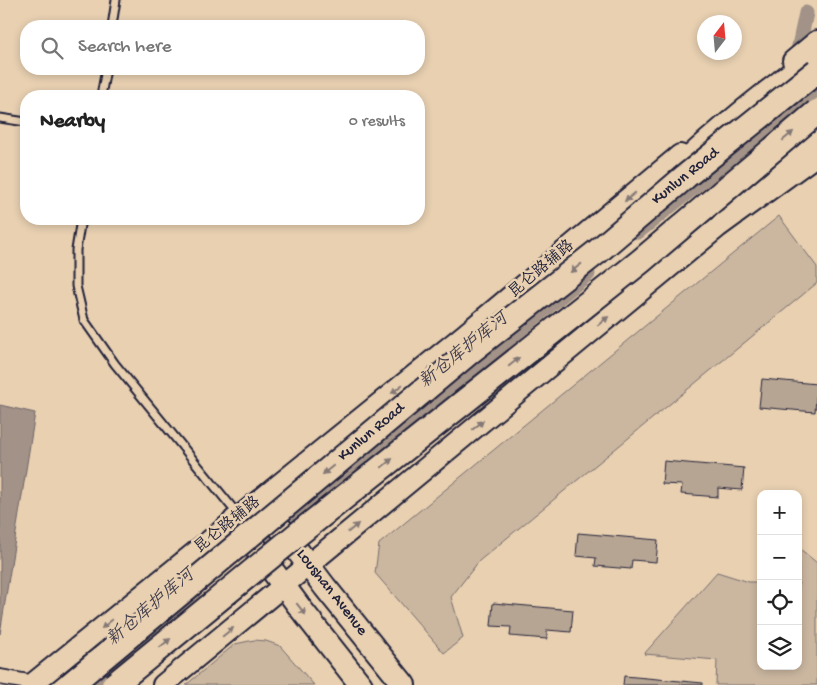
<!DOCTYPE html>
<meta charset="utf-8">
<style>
:root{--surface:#fff;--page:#f6f6f6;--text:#222;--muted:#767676;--line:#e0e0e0}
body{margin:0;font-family:"Gochi Hand","LXGW WenKai TC",sans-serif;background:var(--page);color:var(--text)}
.controls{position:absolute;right:15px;bottom:15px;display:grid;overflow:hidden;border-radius:10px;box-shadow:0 2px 8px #0003}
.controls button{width:45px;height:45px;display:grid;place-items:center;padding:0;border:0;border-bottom:1px solid var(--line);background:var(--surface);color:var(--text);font:25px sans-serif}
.compass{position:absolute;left:697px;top:15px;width:45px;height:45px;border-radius:50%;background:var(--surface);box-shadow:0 2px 8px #0003;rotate:16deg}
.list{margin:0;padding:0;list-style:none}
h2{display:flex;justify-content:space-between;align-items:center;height:65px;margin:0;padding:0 20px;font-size:21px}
h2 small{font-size:16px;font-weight:400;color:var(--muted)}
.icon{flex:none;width:28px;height:28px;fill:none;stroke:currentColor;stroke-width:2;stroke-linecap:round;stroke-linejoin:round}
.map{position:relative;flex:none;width:817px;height:685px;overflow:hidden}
.search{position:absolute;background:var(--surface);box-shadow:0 2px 8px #0003;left:20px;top:20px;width:405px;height:55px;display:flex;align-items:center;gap:12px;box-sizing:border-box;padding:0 18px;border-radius:20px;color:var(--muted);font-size:19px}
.panel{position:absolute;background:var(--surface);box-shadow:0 2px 8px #0003;left:20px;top:90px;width:405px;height:135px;border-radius:20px}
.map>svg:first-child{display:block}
.green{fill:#cbb7a0;stroke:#766c6e}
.water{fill:#a29287;stroke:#6f6569}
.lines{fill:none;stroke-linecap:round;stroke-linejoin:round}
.canal{stroke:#a29287;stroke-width:15}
.building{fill:#b7a593;stroke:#22223b}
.service-casing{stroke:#22223b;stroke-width:11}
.minor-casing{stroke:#22223b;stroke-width:18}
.secondary-casing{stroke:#22223b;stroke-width:24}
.primary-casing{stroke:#22223b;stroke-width:26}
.trunk-casing{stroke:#22223b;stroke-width:28}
.service{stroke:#e8d0b1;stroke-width:7}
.minor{stroke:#e8d0b1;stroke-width:14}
.secondary{stroke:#e8d0b1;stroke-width:20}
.primary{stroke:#e8d0b1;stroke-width:22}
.trunk{stroke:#e8d0b1;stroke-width:24}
.trunk-bridge-casing{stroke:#22223b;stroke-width:28;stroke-linecap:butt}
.trunk-bridge{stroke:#e8d0b1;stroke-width:24}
.oneway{fill:#857976}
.labels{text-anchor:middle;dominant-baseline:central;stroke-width:5;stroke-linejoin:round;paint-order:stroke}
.street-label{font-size:16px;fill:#22223b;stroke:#e8d0b1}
.water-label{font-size:18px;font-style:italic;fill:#423e4e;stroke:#e8d0b1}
</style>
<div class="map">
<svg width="817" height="685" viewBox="0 0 817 685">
<rect width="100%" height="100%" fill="#e8d0b1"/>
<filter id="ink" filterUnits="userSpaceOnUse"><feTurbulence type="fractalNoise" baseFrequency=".02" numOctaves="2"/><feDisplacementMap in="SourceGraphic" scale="10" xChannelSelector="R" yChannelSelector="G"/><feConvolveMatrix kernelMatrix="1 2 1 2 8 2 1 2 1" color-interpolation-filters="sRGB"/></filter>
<g filter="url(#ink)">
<path class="green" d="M779,216L817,267V283L479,561L451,597L463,638L444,653L375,573L379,544Z
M799,548L817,563V685H716L717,660L644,654L717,572L749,582H761V666H798Z
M254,640L266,641L280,646L314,685H186L235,644Z"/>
<path class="water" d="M0,405L35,413L0,634Z"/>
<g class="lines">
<path class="canal" d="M796,60L806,13
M782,117L817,89
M638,232L782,117L787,95
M248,552L588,274
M90,685L193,597"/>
</g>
<path class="building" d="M762,379L817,384L815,412L759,407Z
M664,461L744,468L742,490L718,488V497L681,494L682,485L662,484Z
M578,533L658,540L656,562L632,560L631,569L595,566L596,558L576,556Z
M493,603L573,610L571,632L547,630V639L510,636L511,627L491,626Z
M624,676L703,683V685H623Z"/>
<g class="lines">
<defs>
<path id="service" d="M112,26L116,0
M101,96L106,69
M0,118L26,122
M81,219L76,250V286L84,320L115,364L239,516"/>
<path id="minor" d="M0,677L34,683"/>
<path id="secondary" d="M793,61L817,41
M31,685L464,335L680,155
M163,685L718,227L817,155"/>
<path id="primary" d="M260,501L325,587L404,685
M235,520L301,609L361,685"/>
<path id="trunk" d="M669,179C715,133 766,94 817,55
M728,198L782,163L817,135"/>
</defs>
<use href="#service" class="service-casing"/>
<use href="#minor" class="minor-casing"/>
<use href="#secondary" class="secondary-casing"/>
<use href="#primary" class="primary-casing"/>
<use href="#trunk" class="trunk-casing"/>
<use href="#service" class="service"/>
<use href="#minor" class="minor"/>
<use href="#secondary" class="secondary"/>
<use href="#primary" class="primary"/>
<use href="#trunk" class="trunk"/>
<defs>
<path id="trunk-bridge" d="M70,685L472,350L597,252L686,176L817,71
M114,685L298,534L641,261L817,112"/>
</defs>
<use href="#trunk-bridge" class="trunk-bridge-casing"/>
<use href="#trunk-bridge" class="trunk-bridge"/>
</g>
<defs><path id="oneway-solid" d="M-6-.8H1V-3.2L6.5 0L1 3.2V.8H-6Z" transform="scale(1.25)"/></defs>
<g class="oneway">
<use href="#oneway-solid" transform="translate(788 136) rotate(-40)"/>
<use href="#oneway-solid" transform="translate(630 197) rotate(140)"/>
<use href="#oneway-solid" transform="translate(576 268) rotate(142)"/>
<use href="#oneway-solid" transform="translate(603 321) rotate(-39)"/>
<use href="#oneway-solid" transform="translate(514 362) rotate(-39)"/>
<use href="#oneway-solid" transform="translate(397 389) rotate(141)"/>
<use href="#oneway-solid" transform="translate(478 425) rotate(-40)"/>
<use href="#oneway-solid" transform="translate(387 463) rotate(-39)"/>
<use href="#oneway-solid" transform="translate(328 470) rotate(140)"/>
<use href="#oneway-solid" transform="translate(353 528) rotate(-40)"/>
<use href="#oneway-solid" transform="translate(301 609) rotate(52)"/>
<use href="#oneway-solid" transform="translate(107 624) rotate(141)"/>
<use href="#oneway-solid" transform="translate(228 632) rotate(-39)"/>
<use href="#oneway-solid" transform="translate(165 643) rotate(-39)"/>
</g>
</g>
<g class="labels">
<g class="street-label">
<text transform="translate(686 177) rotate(-39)">Kunlun Road</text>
<text transform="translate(542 270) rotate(-40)">昆仑路辅路</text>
<text transform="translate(372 433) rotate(-40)">Kunlun Road</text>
<text transform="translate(228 526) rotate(-39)">昆仑路辅路</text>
<text transform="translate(331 593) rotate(52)">Loushan Avenue</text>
</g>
<g class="water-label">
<text transform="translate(464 351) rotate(-39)">新仓库护库河</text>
<text transform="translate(151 608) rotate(-40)">新仓库护库河</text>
</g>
</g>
</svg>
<div class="controls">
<button>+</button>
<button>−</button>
<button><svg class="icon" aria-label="locate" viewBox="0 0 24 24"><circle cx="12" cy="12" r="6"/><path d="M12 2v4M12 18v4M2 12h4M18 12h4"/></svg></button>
<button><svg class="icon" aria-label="layers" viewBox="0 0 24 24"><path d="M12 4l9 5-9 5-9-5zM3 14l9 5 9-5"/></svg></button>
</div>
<svg class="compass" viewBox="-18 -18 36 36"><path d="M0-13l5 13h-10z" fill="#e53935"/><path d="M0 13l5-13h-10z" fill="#767676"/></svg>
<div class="search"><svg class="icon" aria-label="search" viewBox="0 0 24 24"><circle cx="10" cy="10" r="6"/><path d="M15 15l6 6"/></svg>Search here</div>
<section class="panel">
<h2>Nearby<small>0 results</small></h2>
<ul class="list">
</ul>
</section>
</div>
